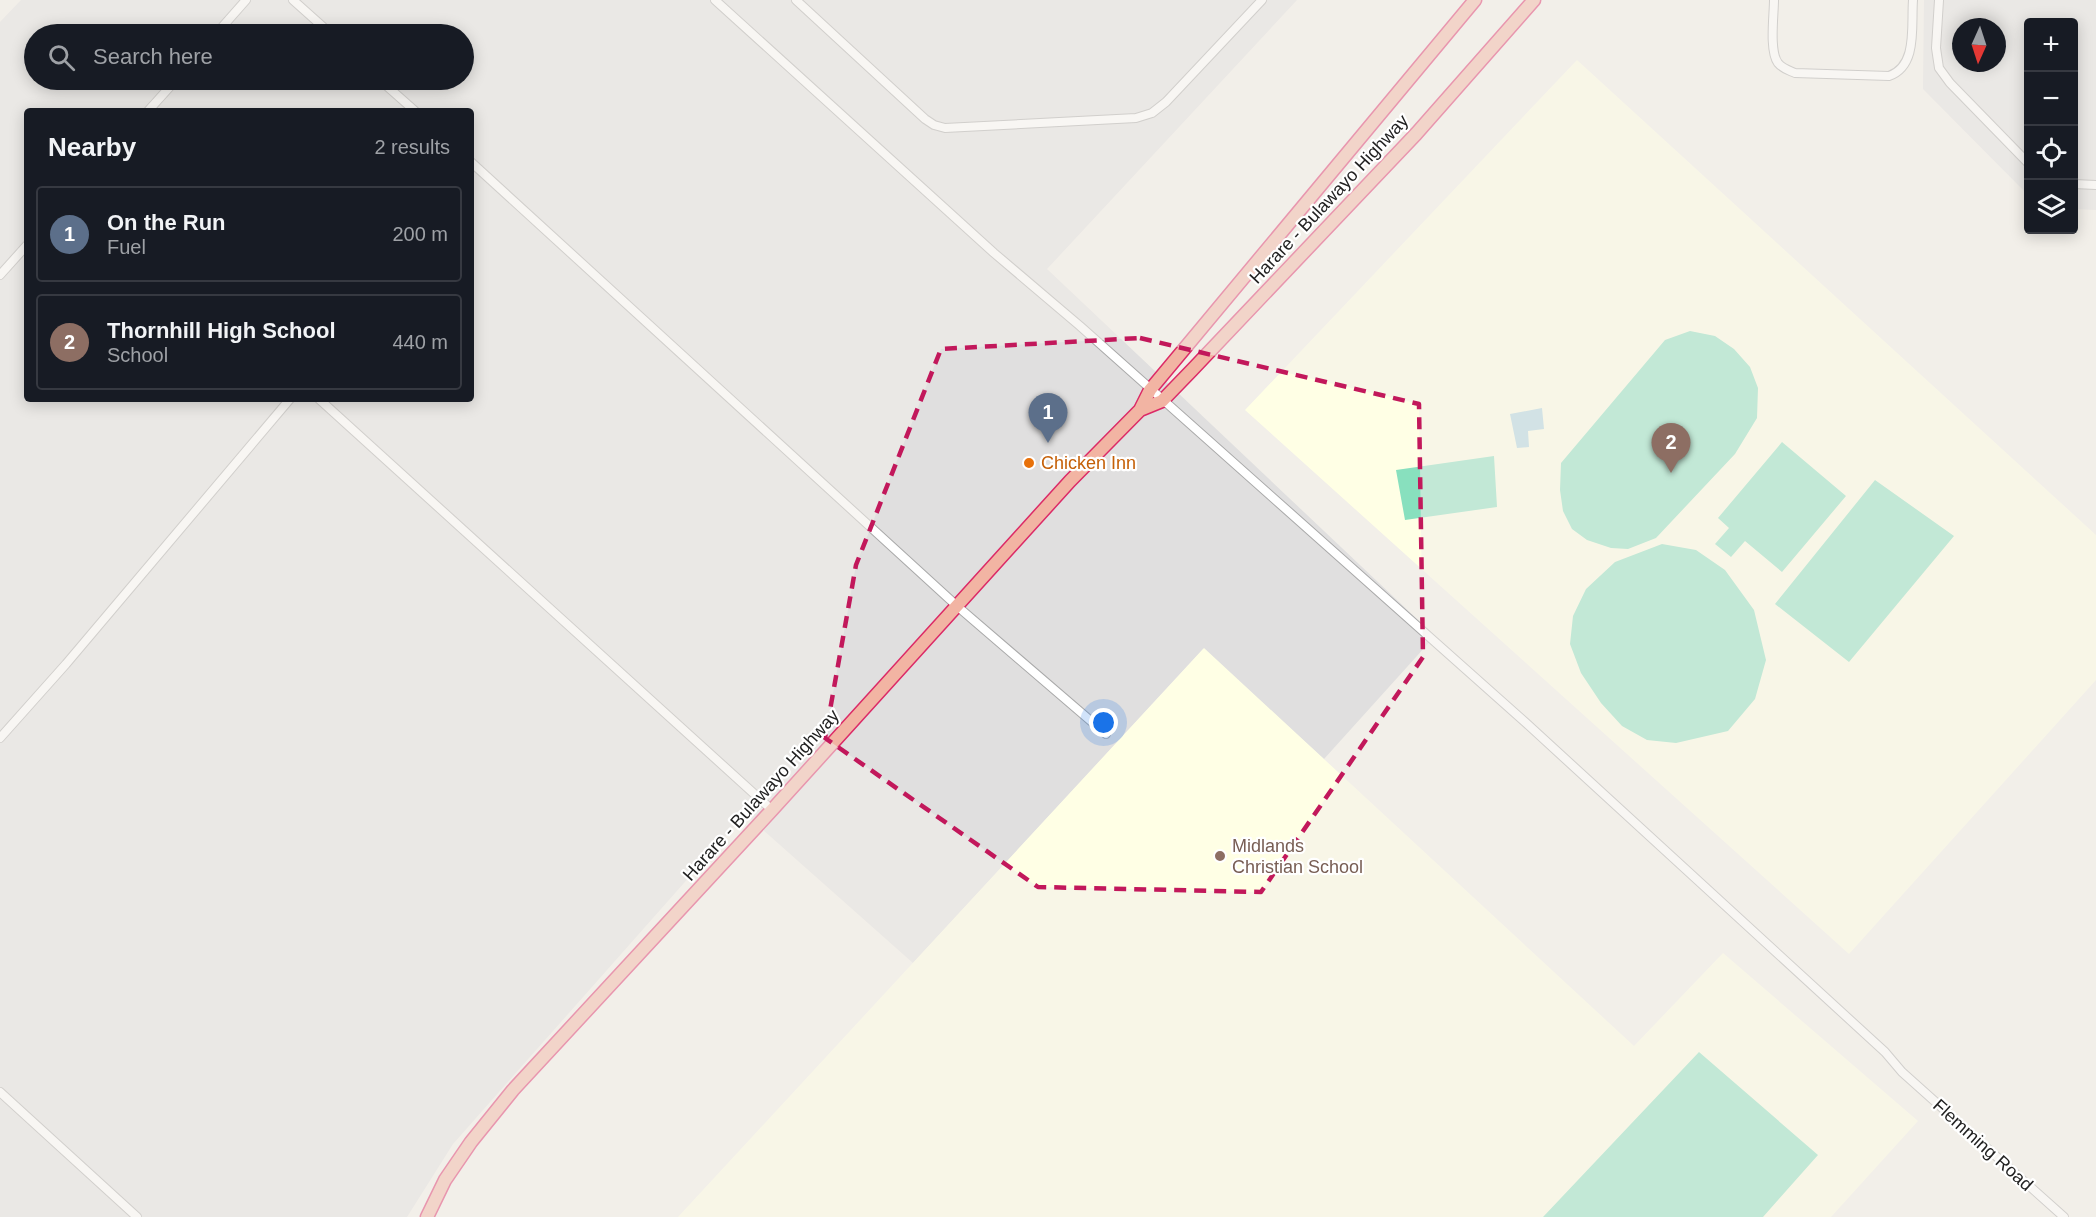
<!DOCTYPE html>
<meta charset="utf-8">
<style>
:root{--surface:#171b24;--page:#242831;--text:#f1f3f6;--muted:#9ea1a6;--line:#363941;--accent:#d40000}
body{margin:0;font-family:Arial,sans-serif;background:var(--page);color:var(--text)}
.controls{position:absolute;right:18px;top:18px;display:grid;overflow:hidden;border-radius:6px;box-shadow:0 3px 15px #0003}
.controls button{width:54px;height:54px;display:grid;place-items:center;padding:0;border:0;border-bottom:2px solid var(--line);background:var(--surface);color:var(--text);font:30px sans-serif}
.compass{position:absolute;left:1952px;top:18px;width:54px;height:54px;border-radius:50%;background:var(--surface);box-shadow:0 3px 15px #0003;rotate:183deg}
.you{position:absolute;left:1104px;top:723px;width:21px;height:21px;margin:-15px;border:4px solid #fff;border-radius:50%;background:#1a73e8;box-shadow:0 0 0 9px #1a73e833}
.badge{display:grid;place-items:center;width:39px;height:39px;border-radius:50%;background:var(--accent);color:#fff;font-size:20px;font-weight:700}
.pin{position:absolute;translate:-50% -50px;filter:drop-shadow(0 2px 3px #0008)}
.pin::after{content:'';position:absolute;top:32px;width:21px;height:18px;background:inherit;clip-path:polygon(0 0,100% 0,50% 100%)}
.list{margin:0;padding:0;list-style:none}
h2{display:flex;justify-content:space-between;align-items:center;height:78px;margin:0;padding:0 24px;font-size:26px}
h2 small{font-size:20px;font-weight:400;color:var(--muted)}
.list li{display:grid;grid-template-columns:39px 1fr auto;gap:18px;align-items:center;box-sizing:border-box;height:96px;margin:0 12px 12px;padding:0 12px;border:2px solid var(--line);border-radius:6px}
.list b{display:block;font-size:22px;white-space:nowrap}
.list p{margin:0;font-size:20px;white-space:nowrap;color:var(--muted)}
.list em{font-size:20px;font-style:normal;color:var(--muted)}
.icon{flex:none;width:33px;height:33px;fill:none;stroke:currentColor;stroke-width:2;stroke-linecap:round;stroke-linejoin:round}
.map{position:relative;flex:none;width:2096px;height:1217px;overflow:hidden}
.search{position:absolute;background:var(--surface);box-shadow:0 3px 15px #0003;left:24px;top:24px;width:450px;height:66px;display:flex;align-items:center;gap:15px;box-sizing:border-box;padding:0 21px;border-radius:33px;color:var(--muted);font-size:22px}
.panel{position:absolute;background:var(--surface);box-shadow:0 3px 15px #0003;left:24px;top:108px;width:450px;height:294px;border-radius:6px}
.map>svg:first-child{display:block}
.residential{fill:#e0dfdf;fill-rule:evenodd}
.education{fill:#ffffe5}
.pitch{fill:#88e0be}
.water{fill:#aad3df}
.lines{fill:none;stroke-linecap:round;stroke-linejoin:round}
.minor-casing{stroke:#a9a9a9;stroke-width:10}
.trunk-casing{stroke:#dc2a67;stroke-width:15}
.minor{stroke:#fff;stroke-width:8}
.trunk{stroke:#f2b4a3;stroke-width:12}
.marked{fill:none;stroke:#c2185b;stroke-width:4.5;stroke-dasharray:12 8;stroke-linejoin:round}
.food-dot{fill:#e8710a;stroke:#fff;stroke-width:2}
.education-dot{fill:#8d6e63;stroke:#fff;stroke-width:2}
.labels{text-anchor:middle;dominant-baseline:central;stroke-width:4.5;stroke-linejoin:round;paint-order:stroke}
.street-label{font-size:18px;fill:#222;stroke:#fff}
.food-label{font-size:18px;fill:#c56008;stroke:#fff;text-anchor:start}
.education-label{font-size:18px;fill:#785e54;stroke:#fff;text-anchor:start}
</style>
<div class="map">
<svg width="2096" height="1217" viewBox="0 0 2096 1217">
<rect width="100%" height="100%" fill="#f2efe9"/>
<path class="residential" d="M21,0H1297L1047,269L1435,636L1324,759L1203,649L913,963L745,814L453,1144L407,1217H0V22ZM34,34H464V80H34ZM27,111H471V399H27Z
M1924,0H2096V210L2074,209V22H2028V195L1923,89ZM1961,27H1997V63H1961Z"/>
<path class="education" d="M1577,60L2096,535V680L1849,954L1245,410Z
M1204,648L1634,1046L1723,953L1918,1121L1831,1217H678Z"/>
<path class="pitch" d="M1690,331L1715,336L1734,349L1750,367L1758,388L1757,418L1735,454L1656,538L1628,549L1611,548L1587,540L1572,529L1563,511L1560,490L1561,463L1665,340Z
M1782,442L1846,496L1782,572L1745,541L1731,557L1715,544L1729,528L1718,518Z
M1494,456L1497,507L1405,520L1396,470Z
M1875,480L1954,536L1849,662L1775,604Z
M1662,544L1696,550L1725,570L1754,610L1766,660L1755,699L1728,731L1676,743L1647,740L1622,726L1601,703L1581,673L1570,644L1573,616L1586,589L1615,562Z
M1699,1052L1818,1155L1763,1217H1543Z"/>
<path class="water" d="M1542,408L1544,429L1528,431L1529,447L1517,448L1510,414Z"/>
<g class="lines">
<defs>
<path id="minor" d="M293,0L331,34
M715,0L994,253L1080,326L1525,722L1885,1052L1902,1072L2064,1217
M796,0L925,119L934,125L945,128L1136,118L1152,113L1166,102L1262,0
M1774,0C1774,15 1769,51 1778,63C1783,69 1788,70 1795,73L1889,76C1918,66 1911,26 1913,0
M1939,0L1936,48L1939,68L1950,83L2028,163
M216,34L246,0
M380,80L415,111
M148,111L176,80
M471,162L957,606L1106,734
M2074,184L2096,185
M0,275L27,245
M319,399L772,810
M0,738L66,664L290,399
M0,1092L137,1217"/>
<path id="trunk" d="M1140,410L1162,401L1192,370L1416,134L1534,0
M427,1217L445,1180L471,1142L513,1090L772,810L1070,481L1140,410L1150,390L1475,0"/>
</defs>
<use href="#minor" class="minor-casing"/>
<use href="#trunk" class="trunk-casing"/>
<use href="#minor" class="minor"/>
<use href="#trunk" class="trunk"/>
</g>
<path d="M0 0H2096V1217H0ZM1140,338L1419,404L1423,657L1261,892L1038,887L825,738L856,565L941,349Z" fill="#f2efe9" fill-opacity=".55" fill-rule="evenodd"/>
<path class="marked" d="M1140,338L1419,404L1423,657L1261,892L1038,887L825,738L856,565L941,349Z"/>
<circle class="food-dot" cx="1029" cy="463" r="6"/>
<circle class="education-dot" cx="1220" cy="856" r="6"/>
<g class="labels">
<g class="street-label">
<text transform="translate(1329 199) rotate(-47)">Harare - Bulawayo Highway</text>
<text transform="translate(761 795) rotate(-48)">Harare - Bulawayo Highway</text>
<text transform="translate(1983 1145) rotate(42)">Flemming Road</text>
</g>
<g class="food-label">
<text x="1041" y="463">Chicken Inn</text>
</g>
<g class="education-label">
<text x="1232" y="846">Midlands<tspan x="1232" dy="21">Christian School</tspan></text>
</g>
</g>
</svg>
<div class="controls">
<button>+</button>
<button>−</button>
<button><svg class="icon" aria-label="locate" viewBox="0 0 24 24"><circle cx="12" cy="12" r="6"/><path d="M12 2v4M12 18v4M2 12h4M18 12h4"/></svg></button>
<button><svg class="icon" aria-label="layers" viewBox="0 0 24 24"><path d="M12 4l9 5-9 5-9-5zM3 14l9 5 9-5"/></svg></button>
</div>
<svg class="compass" viewBox="-18 -18 36 36"><path d="M0-13l5 13h-10z" fill="#e53935"/><path d="M0 13l5-13h-10z" fill="#9ea1a6"/></svg>
<div class="you"></div>
<div class="pin badge" style="left:1048px;top:443px;background:#5c6f8a">1</div>
<div class="pin badge" style="left:1671px;top:473px;background:#8d6e63">2</div>
<div class="search"><svg class="icon" aria-label="search" viewBox="0 0 24 24"><circle cx="10" cy="10" r="6"/><path d="M15 15l6 6"/></svg>Search here</div>
<section class="panel">
<h2>Nearby<small>2 results</small></h2>
<ul class="list">
<li><span class="badge" style="background:#5c6f8a">1</span><div><b>On the Run</b><p>Fuel</p></div><em>200 m</em></li>
<li><span class="badge" style="background:#8d6e63">2</span><div><b>Thornhill High School</b><p>School</p></div><em>440 m</em></li>
</ul>
</section>
</div>
